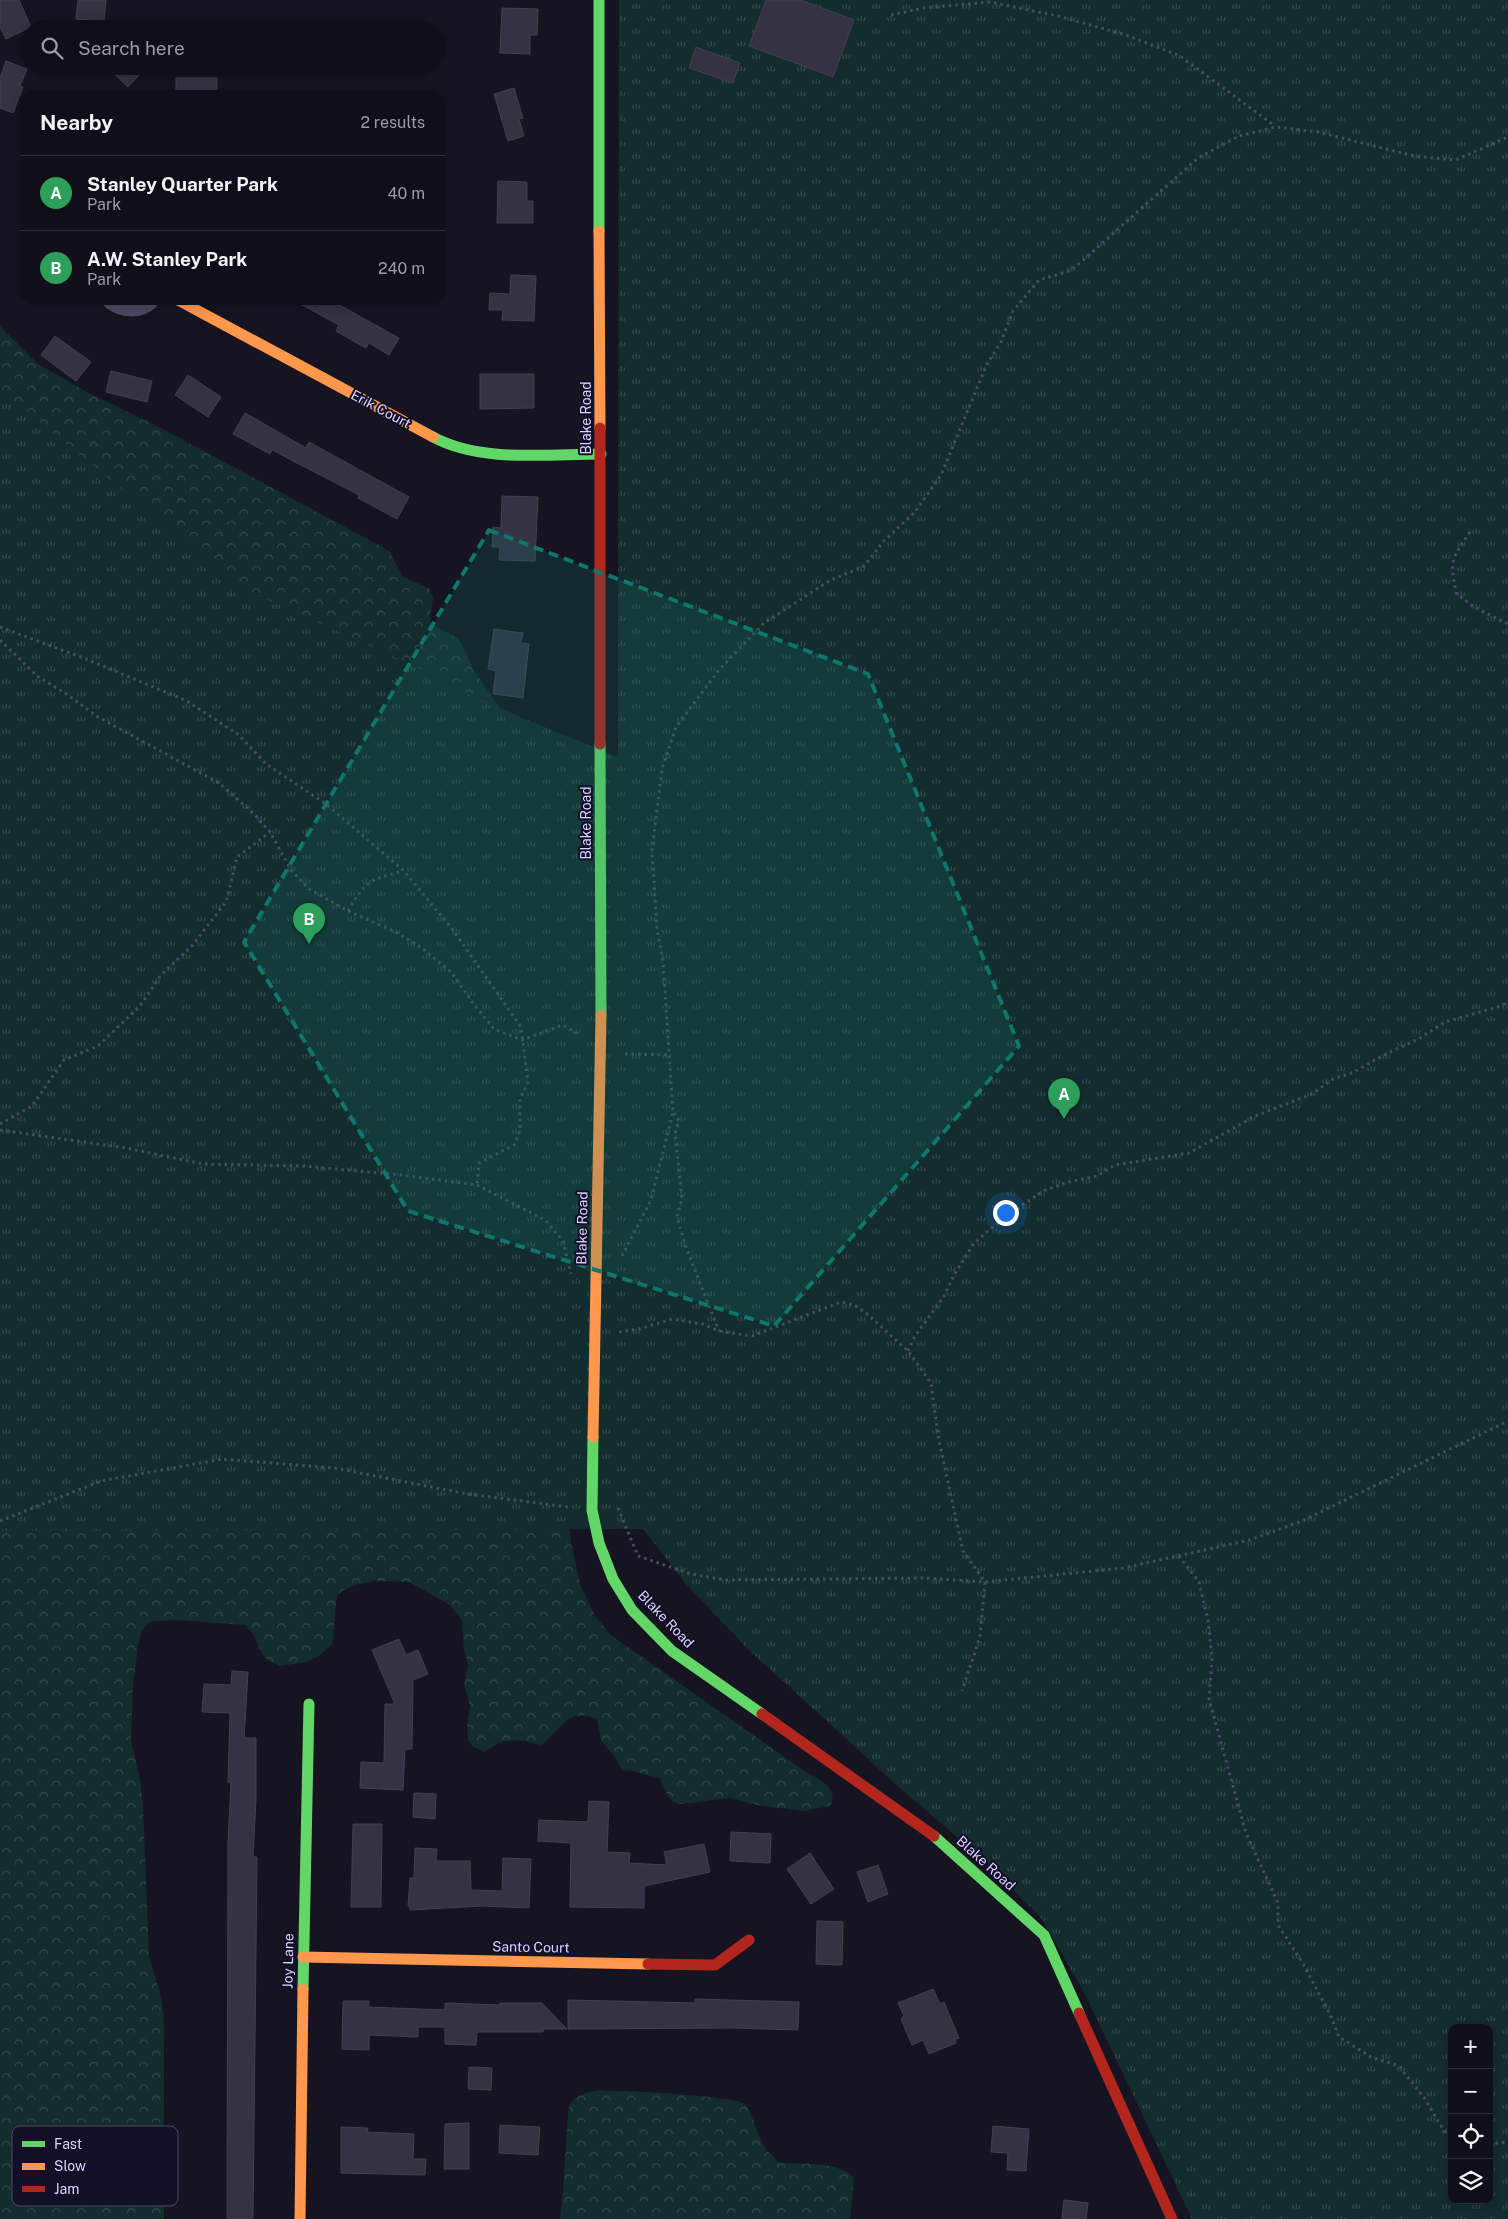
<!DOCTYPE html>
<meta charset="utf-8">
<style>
:root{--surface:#100f19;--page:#1e1d26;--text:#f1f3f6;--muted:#9c9ca2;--line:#302f38;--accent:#db2777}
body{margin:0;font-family:"Public Sans",sans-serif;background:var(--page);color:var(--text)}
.controls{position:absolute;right:15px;bottom:15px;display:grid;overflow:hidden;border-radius:10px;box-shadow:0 2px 12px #0003}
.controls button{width:45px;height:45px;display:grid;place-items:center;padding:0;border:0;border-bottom:1px solid var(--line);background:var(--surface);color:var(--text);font:25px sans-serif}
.you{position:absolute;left:1005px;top:1212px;width:18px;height:18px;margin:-12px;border:4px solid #fff;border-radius:50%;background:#1a73e8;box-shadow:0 0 0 8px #1a73e833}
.badge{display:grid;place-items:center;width:32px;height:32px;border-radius:50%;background:var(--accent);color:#fff;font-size:16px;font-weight:700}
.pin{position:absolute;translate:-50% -41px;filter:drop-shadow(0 1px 2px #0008)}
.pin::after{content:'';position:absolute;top:26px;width:18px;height:15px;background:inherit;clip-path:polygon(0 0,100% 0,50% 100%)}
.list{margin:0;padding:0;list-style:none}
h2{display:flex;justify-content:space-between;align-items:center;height:65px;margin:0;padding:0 20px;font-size:21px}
h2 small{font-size:16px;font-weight:400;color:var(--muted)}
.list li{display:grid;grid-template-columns:32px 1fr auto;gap:15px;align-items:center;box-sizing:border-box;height:75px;padding:0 20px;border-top:1px solid var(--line)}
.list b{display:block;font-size:19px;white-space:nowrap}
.list p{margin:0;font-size:16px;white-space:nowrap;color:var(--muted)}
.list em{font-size:16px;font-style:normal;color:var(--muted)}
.icon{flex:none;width:28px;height:28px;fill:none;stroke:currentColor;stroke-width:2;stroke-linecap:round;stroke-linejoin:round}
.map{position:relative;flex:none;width:1508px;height:2219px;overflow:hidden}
.search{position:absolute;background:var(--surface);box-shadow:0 2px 12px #0003;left:20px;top:20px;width:425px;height:55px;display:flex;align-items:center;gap:12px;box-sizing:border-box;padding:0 18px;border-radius:28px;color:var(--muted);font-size:19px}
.panel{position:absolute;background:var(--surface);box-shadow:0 2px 12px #0003;left:20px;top:90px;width:425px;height:215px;border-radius:15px}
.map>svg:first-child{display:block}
.forest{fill:url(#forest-crowns)}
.park{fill:url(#park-tufts);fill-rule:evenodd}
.building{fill:#343243;stroke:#433f54}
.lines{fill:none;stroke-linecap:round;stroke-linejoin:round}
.path{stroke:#44505f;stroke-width:3;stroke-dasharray:2.5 4;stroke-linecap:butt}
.street{stroke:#4a4962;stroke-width:20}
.fast{stroke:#63d668;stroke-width:11}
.slow{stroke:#ff974d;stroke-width:11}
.jam{stroke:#b3261e;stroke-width:11}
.marked{fill:#0f766e;fill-opacity:0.2;stroke:#0f766e;stroke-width:4;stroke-dasharray:10 6;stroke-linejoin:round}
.labels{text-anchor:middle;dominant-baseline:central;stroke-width:4;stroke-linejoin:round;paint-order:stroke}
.street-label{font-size:14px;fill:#d9d4ff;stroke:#130f26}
.key{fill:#130f26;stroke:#4e4a67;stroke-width:1}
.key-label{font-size:14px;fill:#d9d4ff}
</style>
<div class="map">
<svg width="1508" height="2219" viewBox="0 0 1508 2219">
<defs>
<pattern id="forest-crowns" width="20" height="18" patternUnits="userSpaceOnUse" patternTransform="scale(1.25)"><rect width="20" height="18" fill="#132c2d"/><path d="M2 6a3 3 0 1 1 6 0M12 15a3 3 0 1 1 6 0" fill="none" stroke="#354a4c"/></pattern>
<pattern id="park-tufts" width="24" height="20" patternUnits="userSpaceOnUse" patternTransform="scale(1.25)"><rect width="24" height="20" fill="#132c2d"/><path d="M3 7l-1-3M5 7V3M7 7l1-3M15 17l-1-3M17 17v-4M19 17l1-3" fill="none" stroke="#354a4c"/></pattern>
</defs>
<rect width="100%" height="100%" fill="#161421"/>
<path class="forest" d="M0,326L38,364L87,392L163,429L384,548L390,552L403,577L429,588L433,598L430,619L433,625L458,638L465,650L473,669L505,715L571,1542L580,1584L595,1616L612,1636L806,1772C819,1779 840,1789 830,1806L803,1811L757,1805L731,1798L680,1804C667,1801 665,1789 660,1778C646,1776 637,1770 622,1770L615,1757L601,1741L597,1719C567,1706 562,1730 541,1745C518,1739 505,1736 485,1752L472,1746L468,1740L467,1726L470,1705L464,1685L468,1664L464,1650L462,1621L450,1605L409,1582L375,1581L355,1585L342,1591L337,1596L336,1603L333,1643L319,1656L307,1662L280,1666L267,1660L259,1648L254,1635L245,1625L176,1620L149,1622L141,1633L138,1646L133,1686L131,1740L140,1779L143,1806L149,1956L161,1996L164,2022V2219H0Z
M599,2090C622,2091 732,2095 745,2104C750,2108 759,2137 764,2146C768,2152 775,2158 780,2163C803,2164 835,2161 854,2177L850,2219H560C565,2182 565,2144 569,2106C575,2095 587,2092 599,2090Z"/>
<path class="park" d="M619,0H1508V2219H1192L1085,1994L1041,1918L985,1861L902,1790L748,1649L685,1583L643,1529L0,1531V390L246,590L417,667L479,700L618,757ZM1452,2028H1489V2200H1452Z"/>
<path class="building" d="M0,0H19L31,27L6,39L0,27Z
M78,0H106L104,22L76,19Z
M766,0H801L854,20L833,77L749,46Z
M502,8L538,9L537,35H530V54L500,53Z
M696,47L740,63L733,83L689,68Z
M6,61L27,69L20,86L23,87L13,113L0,108V78Z
M106,66H147L128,87Z
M176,78H217V95H176Z
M514,88L523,118L519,119L524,136L508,141L494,94Z
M498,181L527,182V201H533V223H497Z
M511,275L536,276L534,321L502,320L503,310H489L490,293L510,294Z
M293,300H330L399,338L389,355L369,343L366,348L336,331L339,325Z
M55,336L91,362L76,381L41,355Z
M111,371L152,381L147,402L106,392Z
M480,374H534V408L480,409Z
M188,375L221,397L208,417L175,395Z
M245,413L306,448L309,442L409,497L397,519L358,498L359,495L272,450L270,454L233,434Z
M502,496L538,497L535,561L499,560L500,547H492L493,527L501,528Z
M494,629L523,633L521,643L529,644L523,698L493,694L496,671L488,669Z
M399,1639L406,1655L418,1650L428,1674L413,1680L412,1749H405L403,1790L360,1788L361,1762L384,1763L385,1704H395L372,1650Z
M232,1671L248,1672L244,1738H256V1800L253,1857H257L253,2219H227L228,1843L231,1783L228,1782L230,1713L202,1712L204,1684L231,1685Z
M414,1793L436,1794L435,1819L413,1817Z
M589,1801L609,1802L607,1852L630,1853L629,1863L667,1865L664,1852L704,1844L710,1872L644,1886V1908L570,1907L571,1843L538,1841L539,1820L588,1822Z
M353,1824H382L381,1907H351Z
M731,1832L771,1834L770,1863L730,1861Z
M415,1848L437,1849L436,1861H470L471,1890L502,1891L503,1858L531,1859L529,1908L482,1906L410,1910V1906H408L410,1878H414Z
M810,1853L834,1889L811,1904L787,1869Z
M878,1865L888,1894L868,1902L857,1872Z
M817,1921L843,1922L842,1965L816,1964Z
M933,1989L940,2004L944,2002L959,2038L955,2039L956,2043L929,2054L923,2040L912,2045L901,2019L904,2016L898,2003Z
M695,1999L799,2002L798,2030L734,2028L568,2029V2000L695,2003Z
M343,2001H369V2007L445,2010V2003L500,2005V2003H542L567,2029H543V2032H477L476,2045L445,2044V2027H418V2037L369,2035V2050L342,2049Z
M469,2067L492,2068L491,2090L468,2089Z
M469,2123V2169H444L445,2124Z
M500,2125L540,2127L538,2155L499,2153Z
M993,2126L1029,2129L1026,2171L1007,2170L1008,2153L991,2152Z
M341,2127L368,2128L367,2132L414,2134L413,2159H426L425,2175L341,2173Z
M1064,2200L1088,2203L1086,2219H1062Z"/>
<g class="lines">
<path class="path" d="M891,15L923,8L990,2L1058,16L1126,35L1180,56L1275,126
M1470,532C1451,559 1450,561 1456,593L1474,607L1508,624
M0,627L86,659L187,701L239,735L266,764L326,804L404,871L453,930L521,1027L528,1082L520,1099V1131L514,1145L479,1163L477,1185
M0,640L37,676L65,693L98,717L219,783L254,814L270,832L291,870L309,889L348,911L394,931L422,948L451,972L475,1006L494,1029L522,1040L563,1025L578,1034
M348,911C366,880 370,880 403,871
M625,1054L671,1055
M674,1113L679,1121L675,1134L682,1198L677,1217L685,1245L719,1331
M0,1124L32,1106L64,1060L98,1046L140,1006L161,975L191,947L226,902L237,857L270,832
M0,1130L126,1148L203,1164L304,1166L401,1175L477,1185L545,1220L563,1241L571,1274
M622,1256L651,1200L673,1112L663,961L657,929L652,850L662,769L676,727L719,670L764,623L829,581L864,566L884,541L915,512L941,475L987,364L1001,342L1013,311L1039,280L1069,271L1080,263L1198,158L1239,136L1276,127L1318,132L1414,156L1456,160L1508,137
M619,1332L639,1329L672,1319L702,1324L719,1331L752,1336L841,1302L854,1305L867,1314L908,1351L931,1383L938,1436L963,1551L985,1582L980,1637L962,1691
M908,1351L915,1336L943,1298L954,1275L974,1243L1005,1217L1043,1191L1068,1182L1097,1176L1115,1165L1189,1153L1255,1116L1312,1094L1333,1079L1354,1072L1382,1056L1420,1038L1445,1022L1501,1006L1508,1001
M618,1508L638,1556L691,1574L726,1580L924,1578L985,1582L1123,1568L1250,1540L1302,1521L1508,1421
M0,1521L101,1481L222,1459L334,1468L468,1494L568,1507
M1179,1556L1199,1582L1208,1620L1212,1658L1209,1699L1246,1833L1278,1903V1925L1302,1962L1330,2014L1339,2037L1371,2057L1399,2066L1425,2099L1444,2131L1452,2135
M1489,2144L1508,2142"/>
<path class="street" d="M112,300C123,308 139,309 149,300"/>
<path class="fast" d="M599,0V231
M433,437C481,463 548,454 601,454
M600,744L601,1015
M593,1437L592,1510L599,1543L613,1579L632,1610L672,1651L762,1714
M934,1836L1044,1935L1079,2013
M303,1989L309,1704"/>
<path class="slow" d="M599,231L600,428
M178,300L433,437
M593,1437L601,1015
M303,1957L648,1964
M300,2219L303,1989"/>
<path class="jam" d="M600,428V744
M762,1714L934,1836
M648,1964L715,1965L749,1940
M1079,2013L1172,2219"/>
</g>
<path class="marked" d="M489,530L868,674L1019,1046L774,1326L408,1211L244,942Z"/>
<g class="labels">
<g class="street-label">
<text transform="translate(381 409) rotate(28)">Erik Court</text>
<text transform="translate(586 418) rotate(-90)">Blake Road</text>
<text transform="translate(586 823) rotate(-90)">Blake Road</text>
<text transform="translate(582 1228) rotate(-89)">Blake Road</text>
<text transform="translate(666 1619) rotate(46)">Blake Road</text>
<text transform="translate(986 1863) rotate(42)">Blake Road</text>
<text transform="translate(531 1947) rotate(1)">Santo Court</text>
<text transform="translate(288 1961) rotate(-89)">Joy Lane</text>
</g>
</g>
<rect x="12" y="2126" width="166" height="80" rx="8" class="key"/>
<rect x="22" y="2141" width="23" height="6" fill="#63d668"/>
<rect x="22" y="2163" width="23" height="7" fill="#ff974d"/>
<rect x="22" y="2186" width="23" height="6" fill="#b3261e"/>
<g class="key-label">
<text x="54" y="2149">Fast</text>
<text x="54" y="2171">Slow</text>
<text x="54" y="2194">Jam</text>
</g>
</svg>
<div class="controls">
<button>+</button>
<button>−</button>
<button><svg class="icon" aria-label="locate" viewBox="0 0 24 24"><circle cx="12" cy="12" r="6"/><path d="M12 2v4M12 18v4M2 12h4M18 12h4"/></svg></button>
<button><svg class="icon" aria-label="layers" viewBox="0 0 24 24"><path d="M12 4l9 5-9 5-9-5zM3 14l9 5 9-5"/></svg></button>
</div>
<div class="you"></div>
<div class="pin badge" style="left:1064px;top:1119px;background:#2e9e5b">A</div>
<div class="pin badge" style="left:309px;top:944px;background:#2e9e5b">B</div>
<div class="search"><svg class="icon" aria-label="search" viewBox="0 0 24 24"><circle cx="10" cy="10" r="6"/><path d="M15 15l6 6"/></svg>Search here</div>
<section class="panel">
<h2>Nearby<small>2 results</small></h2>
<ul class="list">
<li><span class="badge" style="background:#2e9e5b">A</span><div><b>Stanley Quarter Park</b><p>Park</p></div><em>40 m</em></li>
<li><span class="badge" style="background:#2e9e5b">B</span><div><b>A.W. Stanley Park</b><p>Park</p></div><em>240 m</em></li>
</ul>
</section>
</div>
